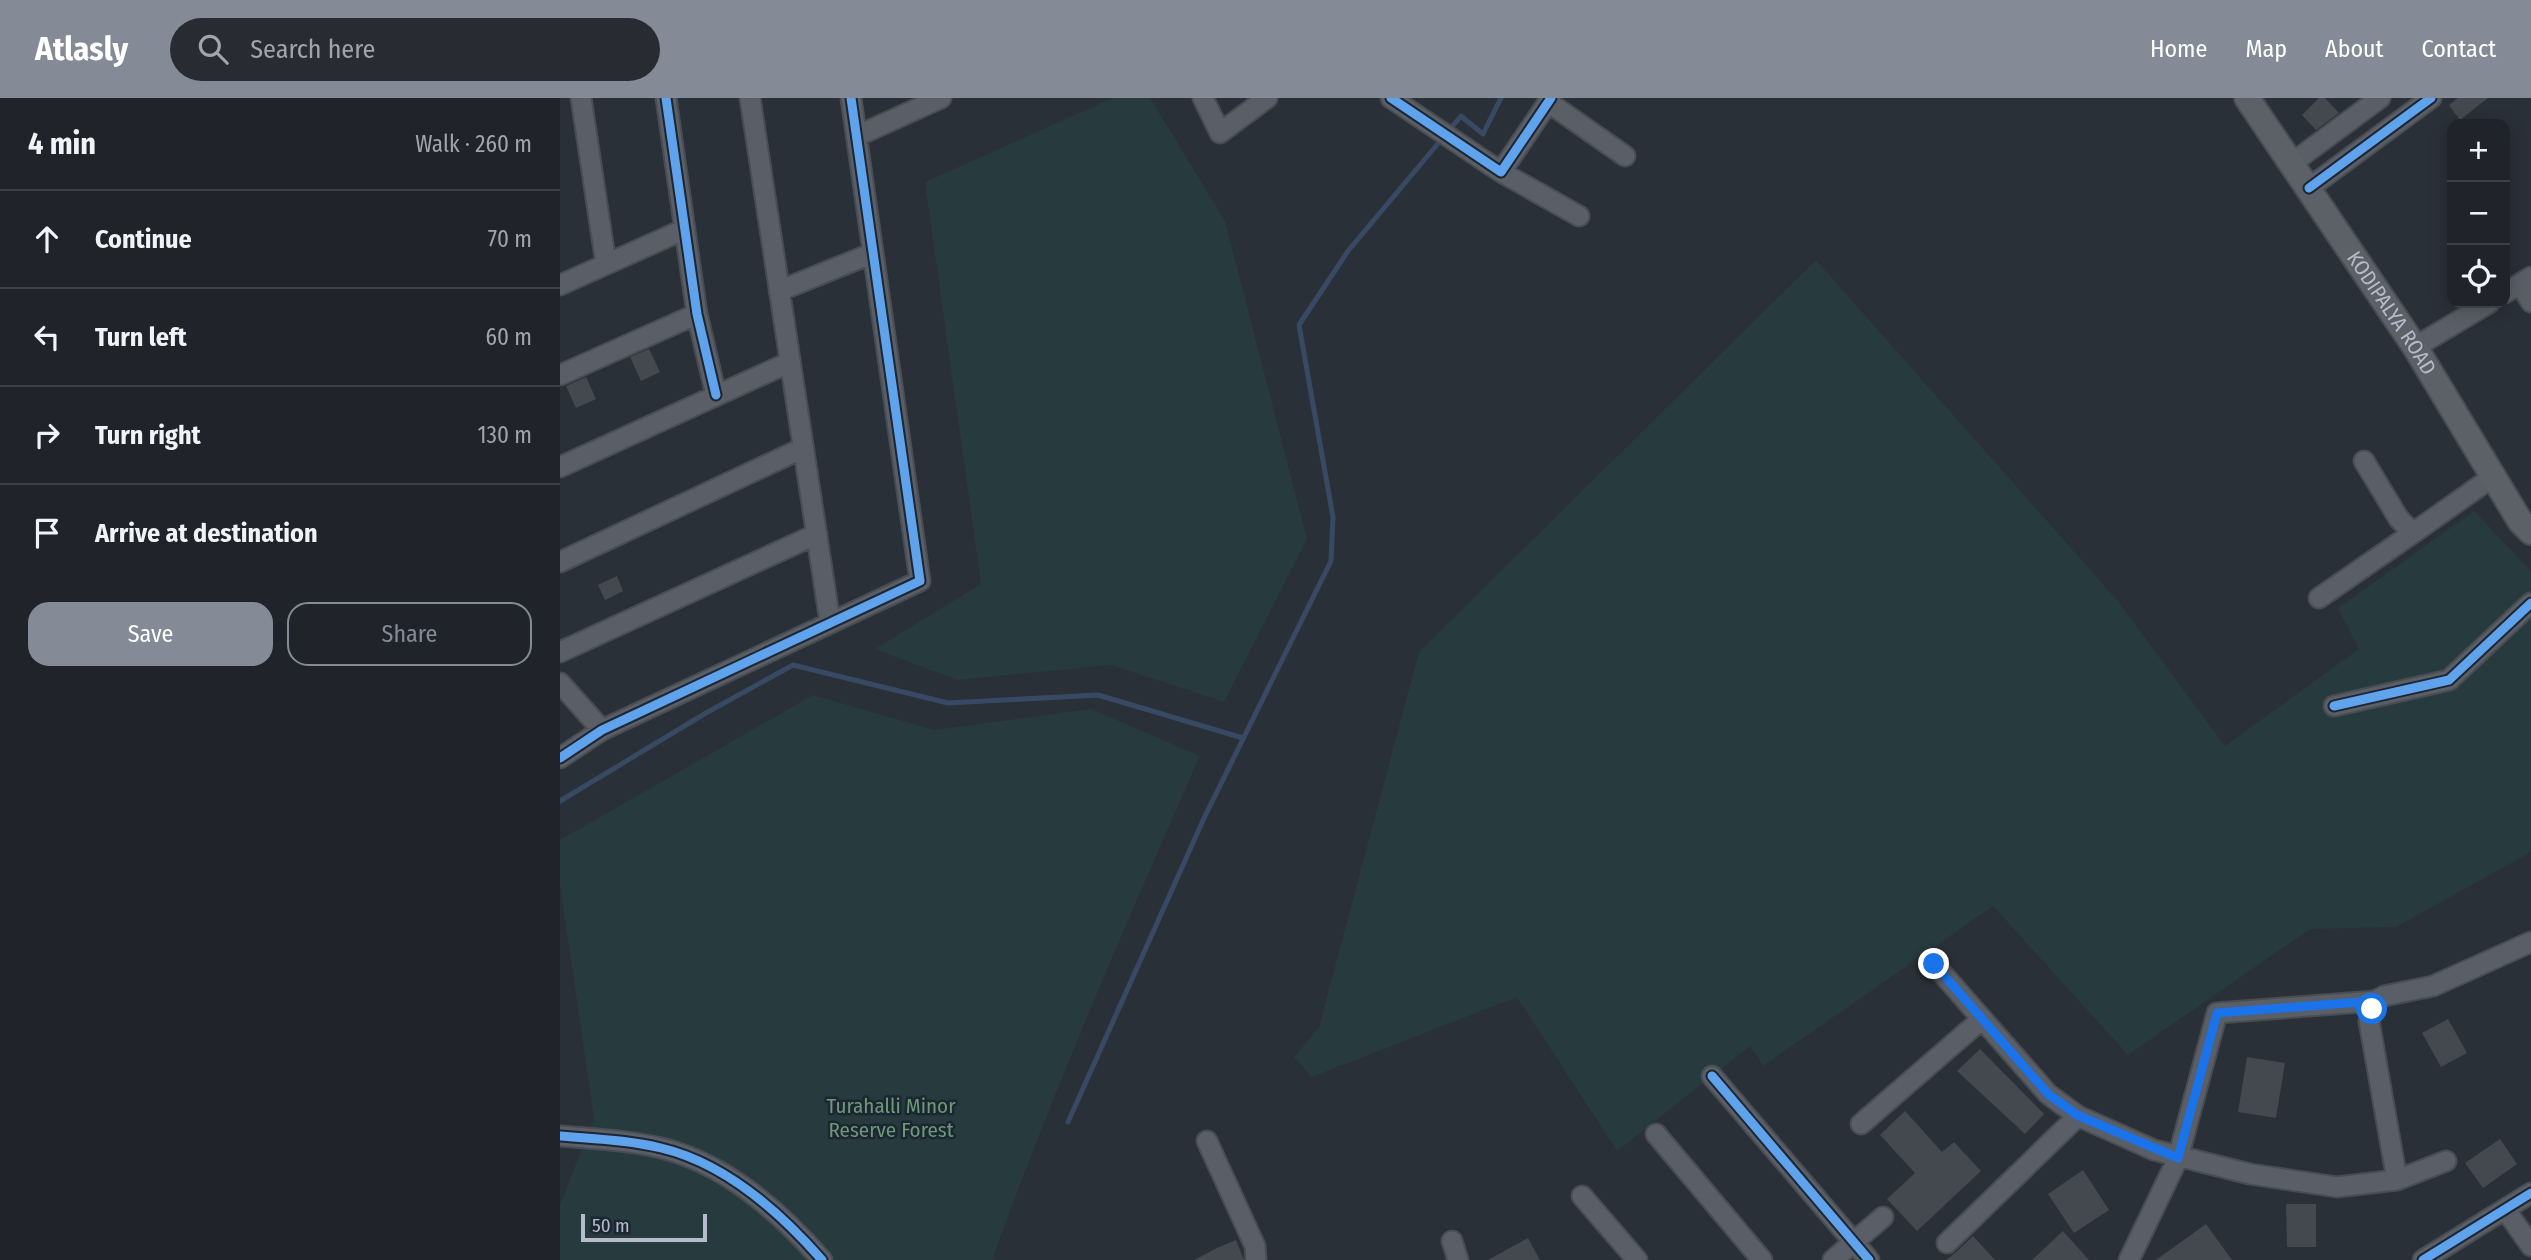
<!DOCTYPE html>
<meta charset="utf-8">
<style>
:root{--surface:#20242a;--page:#282c32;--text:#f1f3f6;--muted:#a2a4a8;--line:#3d4147;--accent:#848b96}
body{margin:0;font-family:"Fira Sans Condensed",sans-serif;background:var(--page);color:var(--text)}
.controls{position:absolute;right:21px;top:21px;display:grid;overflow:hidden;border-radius:14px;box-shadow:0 4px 18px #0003}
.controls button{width:63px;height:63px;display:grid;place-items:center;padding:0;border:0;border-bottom:2px solid var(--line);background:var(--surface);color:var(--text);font:35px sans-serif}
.scale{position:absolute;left:21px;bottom:18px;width:126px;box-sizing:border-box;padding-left:7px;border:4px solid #b4bcc9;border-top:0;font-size:19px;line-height:24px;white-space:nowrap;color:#b4bcc9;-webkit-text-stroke:5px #1d2633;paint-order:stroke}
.stop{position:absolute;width:21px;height:21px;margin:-16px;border:5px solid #1a73e8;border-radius:50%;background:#fff}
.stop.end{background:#1a73e8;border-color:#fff;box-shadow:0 2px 7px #0008}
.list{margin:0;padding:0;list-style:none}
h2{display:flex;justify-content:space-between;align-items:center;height:91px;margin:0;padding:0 28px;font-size:30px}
h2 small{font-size:23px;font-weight:400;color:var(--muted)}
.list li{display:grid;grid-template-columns:46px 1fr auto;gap:21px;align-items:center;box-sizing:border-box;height:98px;padding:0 28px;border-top:2px solid var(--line)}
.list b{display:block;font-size:26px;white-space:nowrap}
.list em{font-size:23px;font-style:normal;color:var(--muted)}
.actions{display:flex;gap:14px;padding:21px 28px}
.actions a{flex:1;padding:16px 0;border:2px solid var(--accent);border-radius:21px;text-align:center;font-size:24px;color:var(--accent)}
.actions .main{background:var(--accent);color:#fff}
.icon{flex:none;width:38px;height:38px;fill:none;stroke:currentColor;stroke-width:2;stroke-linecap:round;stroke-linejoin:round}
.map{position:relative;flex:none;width:1971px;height:1162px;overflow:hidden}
header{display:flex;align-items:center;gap:42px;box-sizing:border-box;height:98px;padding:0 35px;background:var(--accent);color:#fff}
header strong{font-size:33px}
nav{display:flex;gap:38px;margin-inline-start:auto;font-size:24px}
.search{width:490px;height:63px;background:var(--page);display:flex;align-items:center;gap:18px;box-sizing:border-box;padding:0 24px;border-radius:38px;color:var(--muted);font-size:26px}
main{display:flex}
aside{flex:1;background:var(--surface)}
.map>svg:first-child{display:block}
.green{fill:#273a3e}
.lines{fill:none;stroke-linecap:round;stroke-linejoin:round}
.stream{stroke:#384963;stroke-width:5}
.building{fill:#444950}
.minor-casing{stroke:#484c53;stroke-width:23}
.major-casing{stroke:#484c55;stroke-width:28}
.minor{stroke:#5a5e66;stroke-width:19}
.major{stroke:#5c6168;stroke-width:24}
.cycleway-casing{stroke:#1d2633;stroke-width:13}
.cycleway{stroke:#60a3ed;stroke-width:9}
.route{stroke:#1a73e8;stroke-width:9}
.labels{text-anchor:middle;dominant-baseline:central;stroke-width:5;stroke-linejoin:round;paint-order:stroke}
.street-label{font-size:21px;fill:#b4bcc9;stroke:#1d2633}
.park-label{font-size:21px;fill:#6b9a76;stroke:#1d2633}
</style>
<header>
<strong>Atlasly</strong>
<div class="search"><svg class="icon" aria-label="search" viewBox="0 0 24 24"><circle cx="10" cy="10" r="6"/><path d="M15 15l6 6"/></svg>Search here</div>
<nav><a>Home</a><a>Map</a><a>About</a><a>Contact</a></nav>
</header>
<main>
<aside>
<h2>4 min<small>Walk · 260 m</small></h2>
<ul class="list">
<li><svg class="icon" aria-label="ahead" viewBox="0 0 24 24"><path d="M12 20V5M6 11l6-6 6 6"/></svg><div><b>Continue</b></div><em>70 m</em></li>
<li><svg class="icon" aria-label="left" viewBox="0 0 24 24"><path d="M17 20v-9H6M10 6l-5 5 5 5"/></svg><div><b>Turn left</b></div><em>60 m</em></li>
<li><svg class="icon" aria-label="right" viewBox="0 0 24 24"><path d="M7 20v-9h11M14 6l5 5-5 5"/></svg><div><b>Turn right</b></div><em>130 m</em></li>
<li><svg class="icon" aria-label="arrive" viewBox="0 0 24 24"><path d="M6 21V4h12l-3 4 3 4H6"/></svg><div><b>Arrive at destination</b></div></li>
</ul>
<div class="actions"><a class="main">Save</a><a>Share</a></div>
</aside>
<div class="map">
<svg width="1971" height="1162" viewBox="0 0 1971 1162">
<rect width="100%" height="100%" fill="#2a3038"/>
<path class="green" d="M553,0H590L665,123L747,441L664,604L552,567L397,582L315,551L421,486L365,84Z
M1256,162L1557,502L1665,648L1799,551L1778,510L1914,413L1971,473V754L1836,829L1750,831L1568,957L1433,808L1203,968L1190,948L1057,1053L957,899L752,979L734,959L759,929L859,554Z
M253,597L374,632L531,611L640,658C566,825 494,991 432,1162H0V1107L34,1020L0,787V742Z"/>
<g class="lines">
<path class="stream" d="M0,703L146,615L233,567L388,605L538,597L683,640
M508,1024L645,718L771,463L773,419L739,227L788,153L901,18L923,36L941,0"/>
</g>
<path class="building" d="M1759,0H1765L1779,15L1756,32L1742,17Z
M1898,0H1928L1900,22L1889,7Z
M89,251L100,274L81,283L70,259Z
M26,279L36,301L16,310L6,288Z
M57,478L63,493L45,502L38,487Z
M1888,921L1907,955L1881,969L1862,935Z
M1420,951L1484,1016L1465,1036L1397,973Z
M1687,959L1725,965L1716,1020L1678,1014Z
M1345,1013L1382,1054L1394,1044L1421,1073L1357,1133L1327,1101L1355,1075L1320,1037Z
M1940,1041L1957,1066L1923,1090L1905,1065Z
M1523,1072L1549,1112L1514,1135L1488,1096Z
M1726,1106H1756V1149H1727Z
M1646,1126L1672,1162H1596Z
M1503,1133L1529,1162H1472Z
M1413,1138L1435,1162H1386L1396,1154Z
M968,1140L980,1162H928Z
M676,1142L684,1162H634L657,1150Z"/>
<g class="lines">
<defs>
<path id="minor" d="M21,0L46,166
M106,0L137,216L156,297
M190,0L270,524
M643,0L660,35L707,0
M831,0L941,74L991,0
M988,4L1065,58
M297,38L381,0
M1732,65L1820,0
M941,74L1019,118
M1749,90L1871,0
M1960,186L1971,204
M0,187L125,131
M219,193L313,155
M1945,195L1971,179
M1855,249L1929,205
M0,277L137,216
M1804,363L1839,421L1853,435L1934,378
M0,369L230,264
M0,464L243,350
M1759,500L1853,435
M0,554L257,436
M0,585L42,632
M1774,608L1889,582L1971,505
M0,660L42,632L360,483L291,0
M1374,866L1488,996L1518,1018L1594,1052L1690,1076L1777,1089L1837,1082L1886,1063
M1152,978L1309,1162
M1301,1026L1422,921
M1096,1036L1202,1162
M0,1038C34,1041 68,1042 101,1050C165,1065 220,1114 262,1162
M647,1043L695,1148L696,1162
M1837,1082L1809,923L1815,903L1824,898L1873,888L1971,844
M1022,1098L1077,1162
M1945,1111L1971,1148
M892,1143L898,1162
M1387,1145L1518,1018
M1273,1162L1323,1119
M1569,1162L1618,1060L1657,915L1815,903
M1863,1162L1971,1095"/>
<g id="major">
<path id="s1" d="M1687,0L1855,249L1960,423L1971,434"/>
</g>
</defs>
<use href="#minor" class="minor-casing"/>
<use href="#major" class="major-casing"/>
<use href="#minor" class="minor"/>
<use href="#major" class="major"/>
<defs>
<path id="cycleway" d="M106,0L137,216L156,297
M831,0L941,74L991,0
M1749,90L1871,0
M1774,608L1889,582L1971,505
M0,660L42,632L360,483L291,0
M1152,978L1309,1162
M0,1038C34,1041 68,1042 101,1050C165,1065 220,1114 262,1162
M1863,1162L1971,1095"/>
</defs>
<use href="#cycleway" class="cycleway-casing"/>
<use href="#cycleway" class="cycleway"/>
</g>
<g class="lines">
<path class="route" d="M1374,866L1488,996L1517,1017L1618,1060L1657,915L1815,903L1812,911"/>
</g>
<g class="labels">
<g class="street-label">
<text stroke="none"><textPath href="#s1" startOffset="259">KODIPALYA ROAD</textPath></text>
</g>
<g class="park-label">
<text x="331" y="1008">Turahalli Minor<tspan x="331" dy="24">Reserve Forest</tspan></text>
</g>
</g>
</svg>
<div class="controls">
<button>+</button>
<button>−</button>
<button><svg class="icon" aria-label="locate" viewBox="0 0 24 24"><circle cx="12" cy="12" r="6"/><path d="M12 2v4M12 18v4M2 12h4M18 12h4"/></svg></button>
</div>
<div class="scale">50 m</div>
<div class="stop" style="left:1812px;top:911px"></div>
<div class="stop end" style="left:1374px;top:866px"></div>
</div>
</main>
